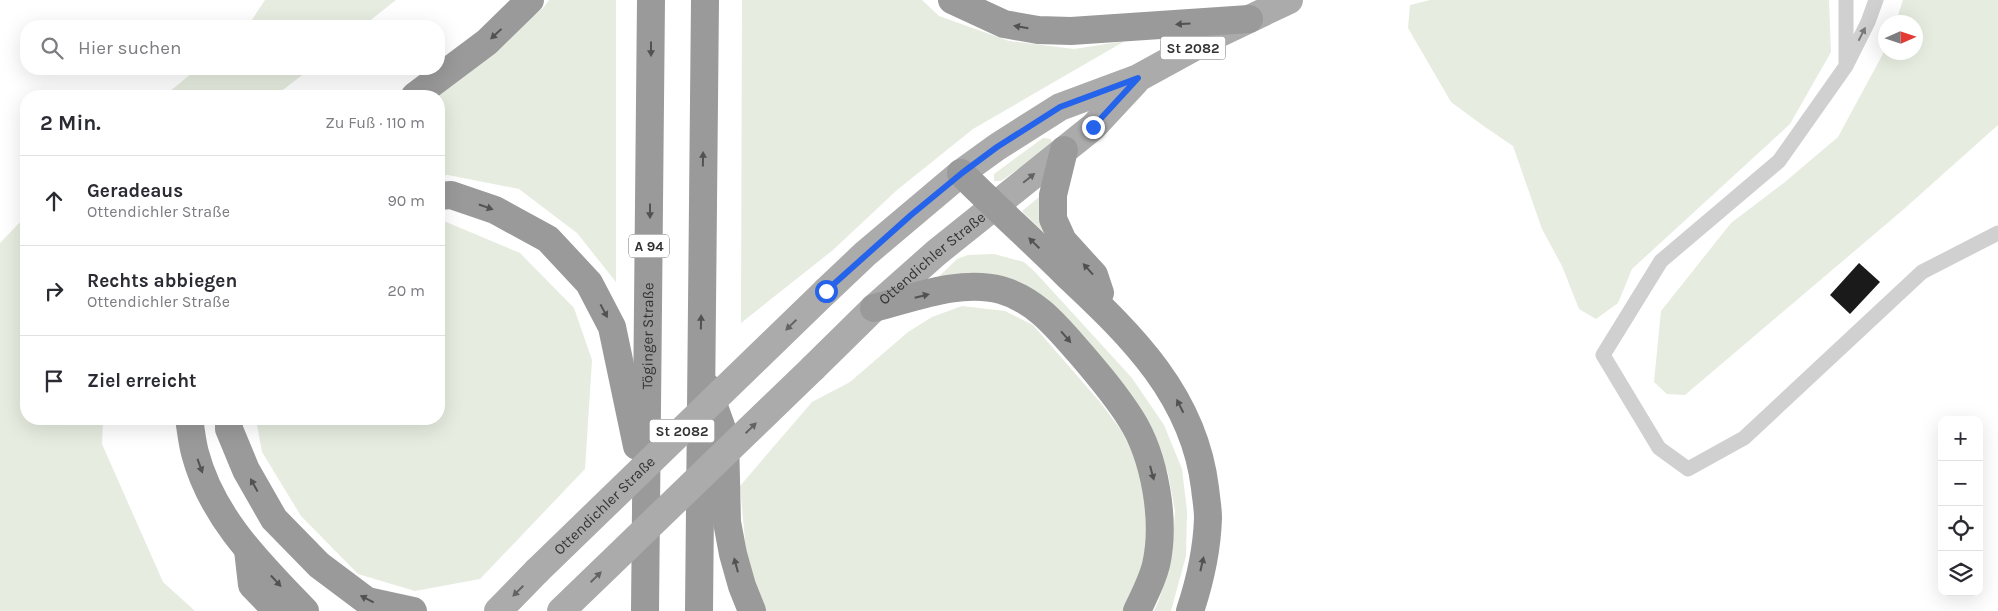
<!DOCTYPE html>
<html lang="de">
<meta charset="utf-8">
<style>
:root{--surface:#fff;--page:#f2f2f3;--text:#2b2b33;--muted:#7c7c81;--line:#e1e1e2}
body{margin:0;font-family:Karla,sans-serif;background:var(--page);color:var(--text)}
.controls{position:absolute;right:15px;bottom:15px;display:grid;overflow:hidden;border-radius:10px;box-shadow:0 5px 20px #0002}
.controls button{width:45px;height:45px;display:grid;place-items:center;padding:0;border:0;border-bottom:1px solid var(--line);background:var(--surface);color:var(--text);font:25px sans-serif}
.compass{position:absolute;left:1878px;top:15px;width:45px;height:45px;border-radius:50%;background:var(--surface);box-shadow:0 5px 20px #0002;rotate:87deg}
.stop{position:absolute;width:15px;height:15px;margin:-11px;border:4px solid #2563eb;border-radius:50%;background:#fff}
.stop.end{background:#2563eb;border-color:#fff;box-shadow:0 1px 5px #0008}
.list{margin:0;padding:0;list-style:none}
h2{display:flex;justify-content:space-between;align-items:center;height:65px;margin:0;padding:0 20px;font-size:21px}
h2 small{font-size:16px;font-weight:400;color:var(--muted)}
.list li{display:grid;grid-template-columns:32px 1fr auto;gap:15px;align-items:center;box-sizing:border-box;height:90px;padding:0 20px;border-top:1px solid var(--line)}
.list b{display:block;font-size:19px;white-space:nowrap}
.list p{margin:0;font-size:16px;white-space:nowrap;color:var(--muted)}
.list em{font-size:16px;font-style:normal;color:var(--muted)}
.icon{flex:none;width:28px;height:28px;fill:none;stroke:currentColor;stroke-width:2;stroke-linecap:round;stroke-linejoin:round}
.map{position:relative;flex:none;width:1998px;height:611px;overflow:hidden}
.search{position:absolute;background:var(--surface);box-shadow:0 5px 20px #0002;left:20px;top:20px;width:425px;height:55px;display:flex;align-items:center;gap:12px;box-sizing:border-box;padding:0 18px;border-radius:20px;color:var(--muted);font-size:19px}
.panel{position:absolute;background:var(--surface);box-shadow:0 5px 20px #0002;left:20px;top:90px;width:425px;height:335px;border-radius:20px}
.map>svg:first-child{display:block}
.green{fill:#e6ecdf}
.building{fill:#1a1a1a}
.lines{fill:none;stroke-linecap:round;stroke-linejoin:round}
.lane{stroke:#d0d0d0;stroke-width:15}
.primary{stroke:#ababab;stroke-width:28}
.highway{stroke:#9a9a9a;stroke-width:28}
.primary-bridge{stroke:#ababab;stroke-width:28}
.oneway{fill:#525252}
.oneway2{fill:#7a7a7a}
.oneway3{fill:#636363}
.route{stroke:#2563eb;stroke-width:6}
.labels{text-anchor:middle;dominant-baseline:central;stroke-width:5;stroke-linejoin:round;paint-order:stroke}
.shield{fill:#fff;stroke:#707070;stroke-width:1}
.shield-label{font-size:14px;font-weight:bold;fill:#333}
.street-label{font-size:15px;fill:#333;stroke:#fff}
</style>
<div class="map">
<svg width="1998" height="611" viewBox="0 0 1998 611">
<rect width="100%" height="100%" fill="#fff"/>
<path class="green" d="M265,0H396L363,26H248Z
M549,0H616V282L577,233L519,189L448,175H439V96H435L543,8Z
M742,0H922L939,16L1009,41L1074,49L1125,41L973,129L897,190L833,250L741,323Z
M1430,0H1829L1831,52L1790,124L1632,269L1618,303L1596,319L1579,309L1562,266L1542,229L1513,146L1485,127L1451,102L1408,28L1410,5Z
M1903,0H1998V125L1904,209L1685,395L1667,394L1654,382L1661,311L1731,223L1785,182L1838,137L1885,50L1886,52H1916V22H1896Z
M197,69H310L275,96H164Z
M1043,138L1051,139L1052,145L1001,181H994V174Z
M1044,193L1050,239L1022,211Z
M26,216V419H103L102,444L163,582L195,611H0V243Z
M439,219L520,253L574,308L592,360L585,469L480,579L415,591L358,574L301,516L262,452L256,419H439Z
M994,254L1024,262L1036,273L1132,378L1164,425L1182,469L1187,511L1186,556L1171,611H1154L1159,600L1172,555L1175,511L1168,473L1152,430L1053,305L925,290L957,259L968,255Z
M962,306L1005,311L1033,325L1100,402L1121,430L1139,466L1151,520L1146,566L1130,611H765L747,562L740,486L812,402L850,382L908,332L932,317Z"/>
<path class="building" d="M1859,263L1880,282L1850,314L1830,295Z"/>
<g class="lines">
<path class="lane" d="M1876,0L1868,22L1846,66L1779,161L1661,261L1603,355L1659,448L1688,469L1744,438L1922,272L1998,233
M1846,62V0"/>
<g class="primary">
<path d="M826,291L865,254L961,173L997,147L1060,107L1138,78L1222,32L1289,0"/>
<path id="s1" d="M813,368L874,308L936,253L1093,127L1135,82"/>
<path d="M498,611L537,571"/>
</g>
<g class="highway">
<path d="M952,0L1004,24L1038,30L1071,31L1249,19"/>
<path d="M415,96L487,42L530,0"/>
<path d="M1064,150L1053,195V219L1063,241L1094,275L1100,293"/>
<path d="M961,173C996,208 1033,241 1068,276C1132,336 1194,396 1205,488C1206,498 1208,508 1208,518C1207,550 1200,581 1190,611"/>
<path d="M439,196L451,195L495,210L548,239L589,283L612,327L637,446"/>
<path d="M874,308C914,298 960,279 1001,290C1036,300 1057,327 1080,353C1098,374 1116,395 1131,419C1155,457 1166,521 1156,565C1152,581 1144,596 1137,611"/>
<path d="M707,387L725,437L727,522L733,554L742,586L752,611"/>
<path d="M189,419C191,430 192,442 195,453C212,518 260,564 305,611"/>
<path d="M229,419V429L246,470L274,519L319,565L367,601L413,611"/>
<path d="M248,550L252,585L277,611"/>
<path id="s2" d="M645,611L651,0"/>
<path d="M699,611L705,0"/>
</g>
<g class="primary-bridge">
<path id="s3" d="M537,571L826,291"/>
<path d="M561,611L813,368"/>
</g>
</g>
<defs><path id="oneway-solid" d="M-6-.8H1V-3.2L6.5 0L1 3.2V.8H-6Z" transform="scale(1.25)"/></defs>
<g class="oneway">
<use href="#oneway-solid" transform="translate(1183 24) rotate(176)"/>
<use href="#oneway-solid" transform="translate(1021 27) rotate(-170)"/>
<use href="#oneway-solid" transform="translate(496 34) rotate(137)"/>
<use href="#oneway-solid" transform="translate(651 49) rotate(90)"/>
<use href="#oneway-solid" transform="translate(703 159) rotate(-89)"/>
<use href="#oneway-solid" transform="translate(486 207) rotate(19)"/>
<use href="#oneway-solid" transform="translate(650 211) rotate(90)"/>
<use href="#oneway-solid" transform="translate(1034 243) rotate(-136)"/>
<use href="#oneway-solid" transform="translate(1088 269) rotate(-132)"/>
<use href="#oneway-solid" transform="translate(922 296) rotate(-14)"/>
<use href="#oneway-solid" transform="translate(604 311) rotate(62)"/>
<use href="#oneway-solid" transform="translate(701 322) rotate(-89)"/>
<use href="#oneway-solid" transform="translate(1066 337) rotate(49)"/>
<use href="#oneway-solid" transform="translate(1180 406) rotate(-117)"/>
<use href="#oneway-solid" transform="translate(200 466) rotate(70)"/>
<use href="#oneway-solid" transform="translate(1152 473) rotate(75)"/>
<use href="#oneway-solid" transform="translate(254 485) rotate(-119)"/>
<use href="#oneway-solid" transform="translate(1202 564) rotate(-77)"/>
<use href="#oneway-solid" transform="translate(736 565) rotate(-105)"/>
<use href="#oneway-solid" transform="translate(276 581) rotate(47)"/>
<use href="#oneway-solid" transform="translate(367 599) rotate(-153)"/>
</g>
<use class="oneway2" href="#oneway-solid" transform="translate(1862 34) rotate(-63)"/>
<g class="oneway3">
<use href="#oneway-solid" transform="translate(1029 178) rotate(-39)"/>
<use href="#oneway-solid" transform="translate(791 325) rotate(136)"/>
<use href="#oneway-solid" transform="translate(751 428) rotate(-44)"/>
<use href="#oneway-solid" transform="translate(596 577) rotate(-44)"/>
<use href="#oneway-solid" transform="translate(518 591) rotate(135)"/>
</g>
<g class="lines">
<path class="route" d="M826,291L911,215L962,173L997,147L1060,107L1138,78L1093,127"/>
</g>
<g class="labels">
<g class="shield">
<rect x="1160.5" y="36.5" width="65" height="23" rx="4"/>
<rect x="629" y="234.5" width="40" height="23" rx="4"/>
<rect x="649.5" y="419.5" width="65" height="23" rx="4"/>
</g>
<g class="shield-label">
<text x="1193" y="48">St 2082</text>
<text x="649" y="246">A 94</text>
<text x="682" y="431">St 2082</text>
</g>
<g class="street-label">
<text stroke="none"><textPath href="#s1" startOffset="162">Ottendichler Straße</textPath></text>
<text stroke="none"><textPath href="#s2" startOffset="275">Töginger Straße</textPath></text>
<text stroke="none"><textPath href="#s3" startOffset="94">Ottendichler Straße</textPath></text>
</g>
</g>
</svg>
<div class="controls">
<button>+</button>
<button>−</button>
<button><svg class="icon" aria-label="locate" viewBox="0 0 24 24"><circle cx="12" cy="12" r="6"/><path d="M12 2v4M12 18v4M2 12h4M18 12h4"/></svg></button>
<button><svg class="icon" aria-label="layers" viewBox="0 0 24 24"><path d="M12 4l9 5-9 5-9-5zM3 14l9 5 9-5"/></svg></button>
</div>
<svg class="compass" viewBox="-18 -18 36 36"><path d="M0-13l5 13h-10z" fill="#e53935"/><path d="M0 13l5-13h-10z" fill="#7c7c81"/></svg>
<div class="stop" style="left:826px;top:291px"></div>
<div class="stop end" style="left:1093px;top:127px"></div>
<div class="search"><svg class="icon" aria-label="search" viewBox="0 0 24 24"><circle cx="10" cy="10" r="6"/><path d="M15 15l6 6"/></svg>Hier suchen</div>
<section class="panel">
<h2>2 Min.<small>Zu Fuß · 110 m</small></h2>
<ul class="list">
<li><svg class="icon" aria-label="ahead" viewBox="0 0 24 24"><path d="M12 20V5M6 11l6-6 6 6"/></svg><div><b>Geradeaus</b><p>Ottendichler Straße</p></div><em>90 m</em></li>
<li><svg class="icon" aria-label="right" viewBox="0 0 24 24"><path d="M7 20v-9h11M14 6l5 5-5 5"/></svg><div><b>Rechts abbiegen</b><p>Ottendichler Straße</p></div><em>20 m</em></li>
<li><svg class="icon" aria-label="arrive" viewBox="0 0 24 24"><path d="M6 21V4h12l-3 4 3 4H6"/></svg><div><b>Ziel erreicht</b></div></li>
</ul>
</section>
</div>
